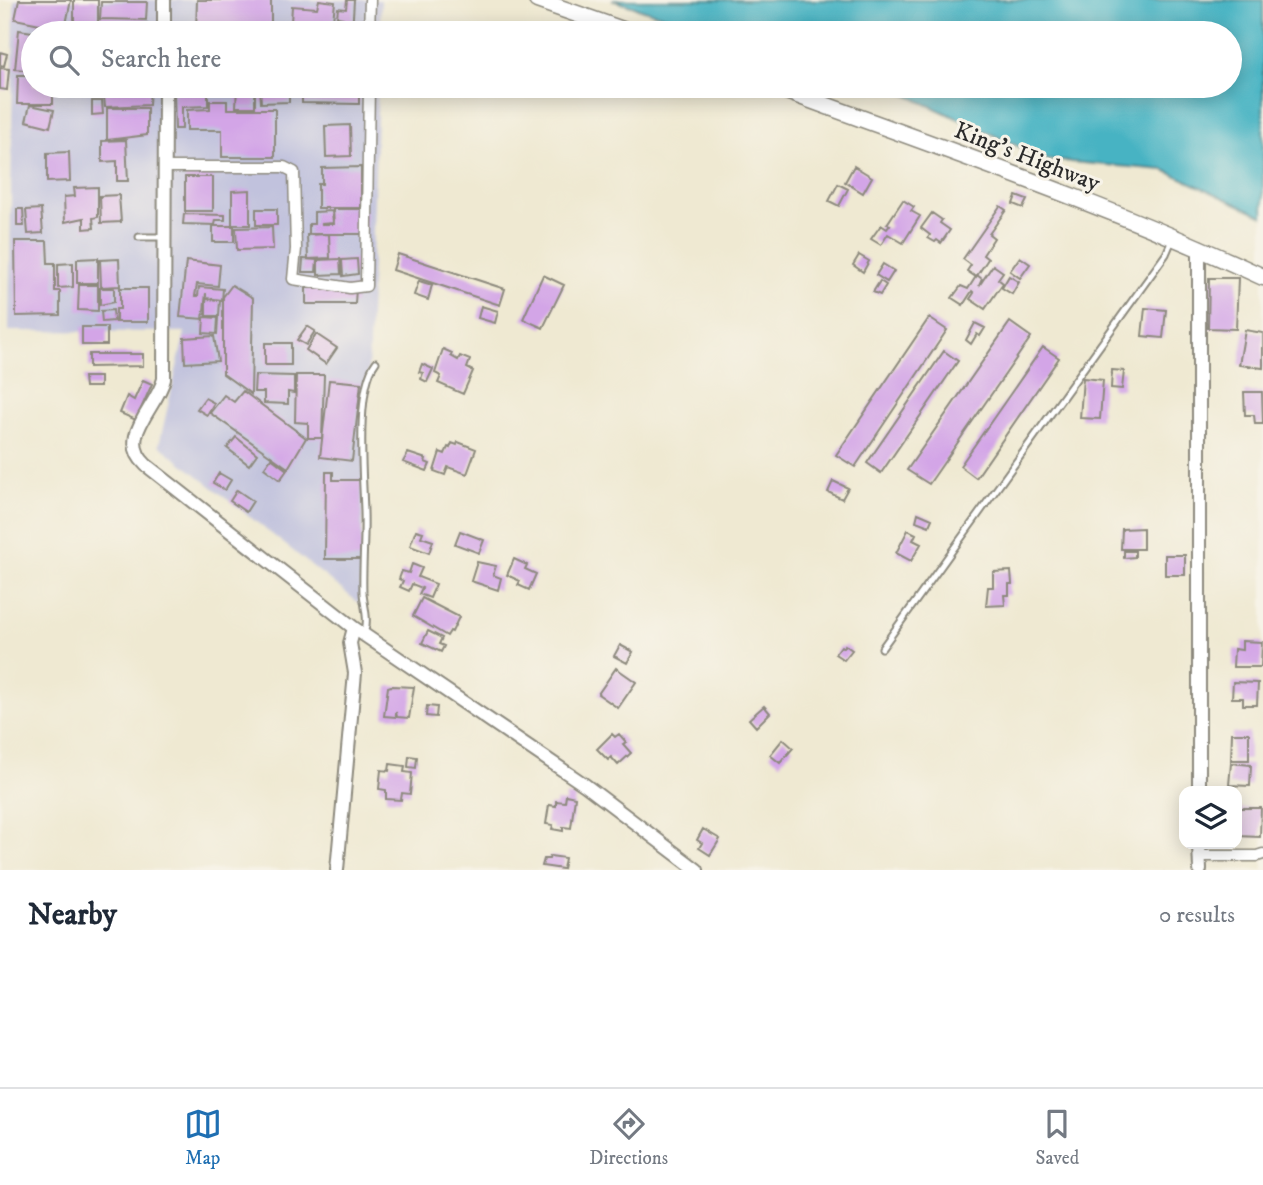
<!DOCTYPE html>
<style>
:root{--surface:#fff;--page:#f6f6f7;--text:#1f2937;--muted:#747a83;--line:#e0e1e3;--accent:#1f6fb2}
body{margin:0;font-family:"IM FELL DW Pica",serif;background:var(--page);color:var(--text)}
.controls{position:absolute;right:21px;bottom:21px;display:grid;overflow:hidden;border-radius:14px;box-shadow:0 4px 18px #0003}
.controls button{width:63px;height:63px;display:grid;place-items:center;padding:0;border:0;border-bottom:2px solid var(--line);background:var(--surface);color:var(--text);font:35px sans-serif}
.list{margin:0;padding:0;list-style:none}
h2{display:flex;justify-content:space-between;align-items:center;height:91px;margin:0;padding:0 28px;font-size:30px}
h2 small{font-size:23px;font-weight:400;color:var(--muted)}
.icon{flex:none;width:38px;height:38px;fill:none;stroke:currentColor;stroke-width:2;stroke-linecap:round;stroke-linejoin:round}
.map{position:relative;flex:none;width:1263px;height:870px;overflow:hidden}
.search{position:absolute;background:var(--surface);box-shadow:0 4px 18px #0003;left:21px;right:21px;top:21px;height:77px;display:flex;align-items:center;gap:18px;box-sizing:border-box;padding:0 24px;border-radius:38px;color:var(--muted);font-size:26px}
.sheet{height:217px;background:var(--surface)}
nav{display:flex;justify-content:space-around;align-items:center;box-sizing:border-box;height:98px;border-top:2px solid var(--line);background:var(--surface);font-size:19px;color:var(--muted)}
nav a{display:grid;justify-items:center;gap:4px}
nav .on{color:var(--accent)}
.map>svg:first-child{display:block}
.industrial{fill:#c1c2dd}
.water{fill:#47b3c3;stroke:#396f77;stroke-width:2}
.building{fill:#d3a5e7}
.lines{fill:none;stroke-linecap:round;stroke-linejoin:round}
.service-casing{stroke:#8d8a7e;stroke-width:9}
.minor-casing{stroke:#8d8a7e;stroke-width:13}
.tertiary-casing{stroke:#8d8a7e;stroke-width:16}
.trunk-casing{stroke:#8d8a7e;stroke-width:19}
.service{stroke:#fff;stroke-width:5}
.minor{stroke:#fff;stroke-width:10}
.tertiary{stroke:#fff;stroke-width:12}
.trunk{stroke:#fff;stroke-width:16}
.labels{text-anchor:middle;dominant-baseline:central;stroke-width:6;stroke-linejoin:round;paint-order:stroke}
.street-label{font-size:24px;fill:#2b2b2b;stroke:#f7f3e8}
</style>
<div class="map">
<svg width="1263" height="870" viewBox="0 0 1263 870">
<rect width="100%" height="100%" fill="#f7f3e8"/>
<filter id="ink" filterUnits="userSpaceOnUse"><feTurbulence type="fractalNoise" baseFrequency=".0143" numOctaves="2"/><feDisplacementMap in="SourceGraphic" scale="14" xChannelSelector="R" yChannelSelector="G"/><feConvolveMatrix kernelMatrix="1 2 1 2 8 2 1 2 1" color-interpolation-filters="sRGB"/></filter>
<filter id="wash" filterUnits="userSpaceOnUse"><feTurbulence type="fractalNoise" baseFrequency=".00686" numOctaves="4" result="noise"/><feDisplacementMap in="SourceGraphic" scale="28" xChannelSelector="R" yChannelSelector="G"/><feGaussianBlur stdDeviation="1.57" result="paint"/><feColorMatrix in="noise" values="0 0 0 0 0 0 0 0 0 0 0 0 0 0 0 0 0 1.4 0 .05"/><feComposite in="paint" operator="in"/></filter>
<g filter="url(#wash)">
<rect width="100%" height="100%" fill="#efe9d2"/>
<path class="industrial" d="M14,0H381L380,33H33V86H378L360,604L159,445L185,332L9,331Z"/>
<path class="water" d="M612,0H1263V216L1164,170L1048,160L887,86H1230V33H718Z"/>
<g id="blocks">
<path class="building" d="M19,0H71L65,29L15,19Z
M74,0H98V32H74Z
M197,0H271V31H196Z
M319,0L335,2L332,30L291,23L292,6L317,8Z
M347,0H354L352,33H335L336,22L342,23L343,18L337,17L338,8L346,9Z
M101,2H147L146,20L100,19Z
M147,23L148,33H120V25Z
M19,30L33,32V71L15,69Z
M0,52L7,54L4,66L0,65Z
M0,68L9,69L7,90L0,89Z
M18,75H33V86H53V104H17Z
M103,86H150L149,105L105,107Z
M237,86H255V107H236Z
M260,86H289V102L261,103Z
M302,86H359V104L302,103Z
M174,93H208V106L182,107V129H175Z
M92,101H102L103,114L92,115Z
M210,101H227V109H275V157H222V130H187V110L210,109Z
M30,105L54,110L50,127L26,121Z
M107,108H147V135L107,140Z
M350,125L351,156L326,157L325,126Z
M126,140L128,181H117V161L102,162V141Z
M69,152L70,181L47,182V153Z
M854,166L872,177L863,193L845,182Z
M361,167V208H318V184H322V168Z
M185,177H213V211H185Z
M838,184L848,189L839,206L829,201Z
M98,187V217L93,218L94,228L84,229V218L65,222L64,197L75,196L74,188Z
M250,190V225H232V191Z
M119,195L121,222L101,223L100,196Z
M1016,196L1027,200L1023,208L1013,204Z
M903,200L914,207L911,211L920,216L903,243L888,234L881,245L871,239L881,225L887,229L890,225L887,224Z
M1000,206L1006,210L989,234L994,238L983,255L988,259L976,277L967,271L971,265L963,259Z
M17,209H23L24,226H17Z
M41,209L43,233L28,234L26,210Z
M256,209H277V225H256Z
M333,209H366L365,234H309V224H314V212L332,211L333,223L321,224H334Z
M932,213L942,220L940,223L950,230L941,243L937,240L935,242L928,238L930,235L921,228Z
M184,214L225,215V220H216L215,225L183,224Z
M213,226H234V242H213Z
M272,227L273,249L237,250L236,228Z
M329,234L330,258L308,259L307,235Z
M15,241H47L48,263H55V291H60V315L16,316Z
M398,254L505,289L500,305L393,270Z
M859,255L869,261L863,272L853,265Z
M1020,257L1030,264L1020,278L1010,271Z
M98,258V283H77V259Z
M119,259L120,286L101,287L100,260Z
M303,259L317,260L316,272H302Z
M340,259L341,274L318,275V260Z
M357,259L358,274L343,276L342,260Z
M186,261L220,265L218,286L197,284L195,296H198L199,287L223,289L222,300L206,298V293L203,319L180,317Z
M73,263V287L58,288V264Z
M883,264L894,271L887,282L876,275Z
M993,265L1003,272L998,279L1003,283L985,309L970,299L974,293L972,291L963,305L952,298L961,286L968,289L977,275L982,279L979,286Z
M543,275L564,285L543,328L523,319Z
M1009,276L1019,282L1012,294L1002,288Z
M1209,278H1238L1236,329L1208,328Z
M419,281L432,285L428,300L414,295Z
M880,281L886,285L880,295L873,292Z
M79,285H98V311L78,310Z
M232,285L253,298L251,394L223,374V297Z
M100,288H114V302L100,305Z
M120,288H148V322H116V309H120Z
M306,288H356L355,304H306Z
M206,299L220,300L219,316H206Z
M481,306L498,311L495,323L478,318Z
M1145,308L1166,310L1163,338L1142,336Z
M113,310L114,321L102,322L101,311Z
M204,317L218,318L217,334L203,333Z
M929,318L947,330L855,467L836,455Z
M1010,322L1031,337L929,484L907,470Z
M975,323L985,328L980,336L977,334L971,344L966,340Z
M307,326L315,331L306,345L297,340Z
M82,327H107V345H82Z
M1245,330L1263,333V368L1239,365Z
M316,334L337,348L326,364L306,350Z
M214,336L218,361L185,363L184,338Z
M265,343H291V365H265Z
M1043,347L1059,358L976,478L960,466Z
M443,349L452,353L451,356L458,360L460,356L470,360L467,368L473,371L463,394L438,383L441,376L435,373Z
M944,351L958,361L881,473L867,463Z
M89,354H143V366L89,367Z
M422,364L433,369L427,382L421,379L423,373L419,372Z
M1112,370L1124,371L1122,389L1111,388Z
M255,375L294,376V393L288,392V404L264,403V392H254Z
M296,375H324L322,438H308V423L295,422Z
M84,377H100V387H85Z
M1083,378L1103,380L1100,419L1080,418Z
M143,380L152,384L136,420L120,413L127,396L134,400Z
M329,380L361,383L352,461L320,457Z
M243,391L306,438L288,468L210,413L224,395L234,402Z
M1244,392H1262L1263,424H1255L1254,415H1245Z
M205,398L214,403L207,415L197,409Z
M236,437L257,454L249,465L227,448Z
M458,442L476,449L467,474L448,467L445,475L434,471L440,452L445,454L448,447L450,448L452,443L457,445Z
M408,453L426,459L425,462L430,464L427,471L403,462Z
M271,458L287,470L280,480L264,468Z
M326,472H333V480H361V559H325Z
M219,473L231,480L225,490L213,483Z
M833,481L848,488L842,499L828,492Z
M237,490L253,501L246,512L230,501Z
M918,513L932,519L929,526L916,521Z
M1143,528V549H1121L1122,529Z
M416,530L423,532L421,537L433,541L429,553L410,546Z
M908,530L916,534L913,540L921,544L911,561L896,553Z
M460,531L484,540L479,553L455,544Z
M1124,551H1135V557L1124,558Z
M1165,555H1185V575H1165Z
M514,559L527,565L525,569L536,574L529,590L518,585L520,581L507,575Z
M477,562L496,566L493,575L501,578L498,590L471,581Z
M412,564L422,568L418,577L436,584L430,598L419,594L422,588L412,584L409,591L400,587L403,581L399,579L402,571L409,573Z
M1011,571L1012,584H1009V595H1004L1005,605L986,606L988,587H993V572Z
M422,598L459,617L452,632L450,631L447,636L413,616Z
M428,631L442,638L439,644L444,646L441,652L422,643Z
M1242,641L1262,642L1261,667H1233L1234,649L1242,650Z
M620,645L633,652L627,663L614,656Z
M845,645L852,650L844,660L835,654L841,646L844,648Z
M616,668L636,682L618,708L598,694Z
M1233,682L1258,683L1257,705H1243V698H1232Z
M391,686L414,687L409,718L397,717L396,712V717L384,716L388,687Z
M427,706L437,707L436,717L426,716Z
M764,706L770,713L756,727L749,719Z
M1232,733H1249V760H1231Z
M612,734L615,737L619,734L626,742L623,744L631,753L618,765L611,757L608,760L597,749Z
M783,739L793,748L780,763L770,755Z
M409,756L417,757L416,768L408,767Z
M1231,763L1251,765L1250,786L1229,785Z
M390,764L405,766L404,772L412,773L410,794L402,793L401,800L386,799V790L379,789L381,770L389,771Z
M566,795L575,797L571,828L563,827V831L552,829L553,825L546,824L549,805L556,806V801L565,802Z
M1237,808H1261L1260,837L1237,836Z
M703,829L720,839L710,855L699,848L702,843L697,840Z
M550,856L565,858L563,869L542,866L544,859H549Z"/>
</g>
</g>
<g filter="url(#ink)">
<use href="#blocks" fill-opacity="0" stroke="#8d8a7e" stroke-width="2"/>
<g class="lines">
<defs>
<path id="service" d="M139,237H162
M363,635C370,622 364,607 363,593C362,566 365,539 364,511C363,477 355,389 376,362
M882,648L1166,254L1172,240"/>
<path id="minor" d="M369,33L370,0
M166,167H284L294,172L296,249L293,279L350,288L366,286L369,86
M1199,856H1257L1263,854"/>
<path id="tertiary" d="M164,0V33
M165,86L164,379C157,408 116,437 146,465L354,628L350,643L355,673L337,870
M1199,247V791
M354,628L585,785L697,870
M1199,844L1200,870"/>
<path id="trunk" d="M537,0L631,33
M773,86C937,147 1104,203 1263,277"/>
</defs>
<use href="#service" class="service-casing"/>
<use href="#minor" class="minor-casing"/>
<use href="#tertiary" class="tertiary-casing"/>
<use href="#trunk" class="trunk-casing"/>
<use href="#service" class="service"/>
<use href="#minor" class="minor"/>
<use href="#tertiary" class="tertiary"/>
<use href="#trunk" class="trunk"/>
</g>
</g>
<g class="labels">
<g class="street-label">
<text transform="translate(1027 157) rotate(21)">King's Highway</text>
</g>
</g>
</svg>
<div class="controls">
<button><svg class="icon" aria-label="layers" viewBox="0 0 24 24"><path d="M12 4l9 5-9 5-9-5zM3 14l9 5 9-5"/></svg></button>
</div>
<div class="search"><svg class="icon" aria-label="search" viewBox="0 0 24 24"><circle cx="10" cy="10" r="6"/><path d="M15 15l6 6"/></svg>Search here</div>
</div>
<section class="sheet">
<h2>Nearby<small>0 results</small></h2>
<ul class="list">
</ul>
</section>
<nav>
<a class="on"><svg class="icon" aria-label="map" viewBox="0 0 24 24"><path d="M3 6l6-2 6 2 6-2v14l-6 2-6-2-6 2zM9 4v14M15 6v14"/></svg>Map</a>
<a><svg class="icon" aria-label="directions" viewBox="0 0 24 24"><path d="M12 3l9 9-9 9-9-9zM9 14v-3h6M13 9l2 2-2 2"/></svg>Directions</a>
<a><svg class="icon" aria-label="saved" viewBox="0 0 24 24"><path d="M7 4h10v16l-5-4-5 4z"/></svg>Saved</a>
</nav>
